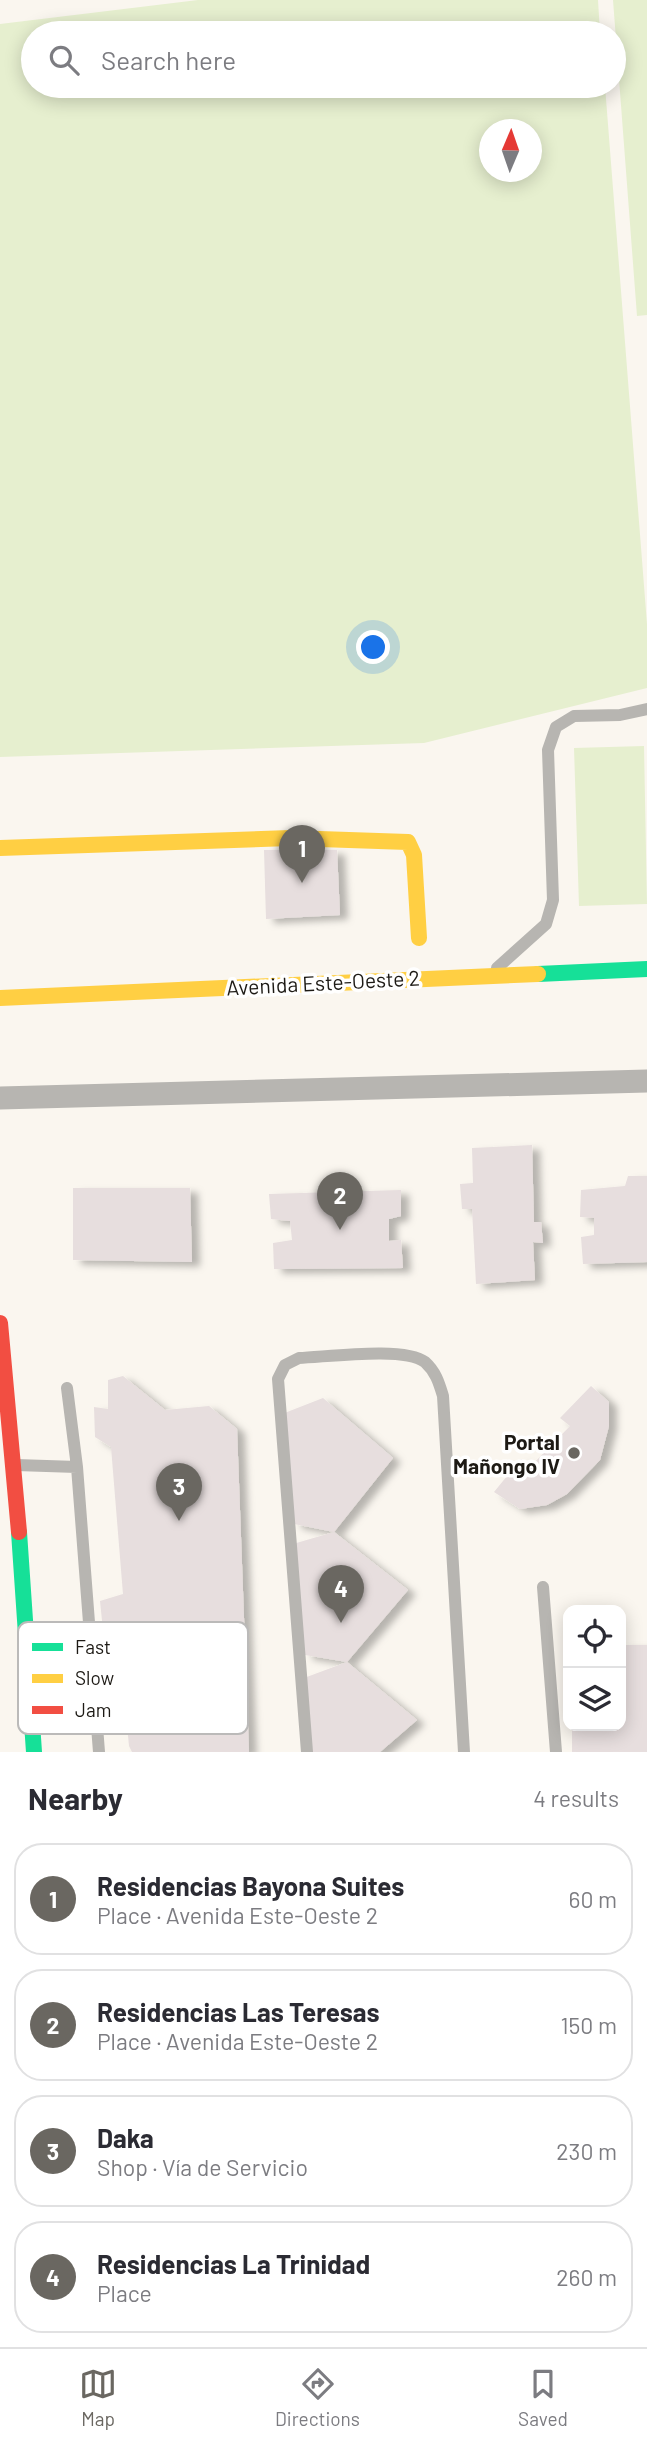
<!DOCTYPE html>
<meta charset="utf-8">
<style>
:root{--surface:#fff;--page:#f7f7f7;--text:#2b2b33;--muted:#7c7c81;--line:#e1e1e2;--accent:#6a6761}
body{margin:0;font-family:Barlow,sans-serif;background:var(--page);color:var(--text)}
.controls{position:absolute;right:21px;bottom:21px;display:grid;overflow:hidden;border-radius:14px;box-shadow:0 4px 18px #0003}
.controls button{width:63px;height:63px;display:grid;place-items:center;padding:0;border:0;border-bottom:2px solid var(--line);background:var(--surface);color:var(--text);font:35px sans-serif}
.compass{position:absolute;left:479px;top:119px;width:63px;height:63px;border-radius:50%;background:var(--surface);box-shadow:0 4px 18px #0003;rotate:2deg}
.you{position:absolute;left:374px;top:648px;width:24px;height:24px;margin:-18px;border:5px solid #fff;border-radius:50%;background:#1a73e8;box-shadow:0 0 0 10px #1a73e833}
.badge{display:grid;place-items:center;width:46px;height:46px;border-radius:50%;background:var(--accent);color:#fff;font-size:23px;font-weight:700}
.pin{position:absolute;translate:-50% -58px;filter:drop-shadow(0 2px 4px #0008)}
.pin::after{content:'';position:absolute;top:37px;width:24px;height:21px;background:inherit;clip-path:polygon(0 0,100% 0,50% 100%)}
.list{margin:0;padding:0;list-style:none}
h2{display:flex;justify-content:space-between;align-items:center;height:91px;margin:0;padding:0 28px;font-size:30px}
h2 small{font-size:23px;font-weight:400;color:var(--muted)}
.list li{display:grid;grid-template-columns:46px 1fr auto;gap:21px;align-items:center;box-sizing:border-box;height:112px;margin:0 14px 14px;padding:0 14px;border:2px solid var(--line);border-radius:28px}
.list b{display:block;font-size:26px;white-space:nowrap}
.list p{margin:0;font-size:23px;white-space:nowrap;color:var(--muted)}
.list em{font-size:23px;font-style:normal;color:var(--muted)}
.icon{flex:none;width:38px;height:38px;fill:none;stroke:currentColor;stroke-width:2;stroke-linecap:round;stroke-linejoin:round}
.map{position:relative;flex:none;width:647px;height:1752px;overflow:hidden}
.search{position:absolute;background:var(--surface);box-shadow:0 4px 18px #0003;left:21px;right:21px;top:21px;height:77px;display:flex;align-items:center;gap:18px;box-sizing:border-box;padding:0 24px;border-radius:38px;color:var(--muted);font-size:26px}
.sheet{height:595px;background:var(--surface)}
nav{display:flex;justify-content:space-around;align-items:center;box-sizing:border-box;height:98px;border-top:2px solid var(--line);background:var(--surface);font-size:19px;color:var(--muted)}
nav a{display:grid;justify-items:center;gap:4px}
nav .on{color:var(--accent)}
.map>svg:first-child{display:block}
.green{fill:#e6efcf;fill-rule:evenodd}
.building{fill:#e7dede;filter:url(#shadow)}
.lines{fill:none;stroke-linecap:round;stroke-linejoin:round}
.lane{stroke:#b7b5b1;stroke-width:12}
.street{stroke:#b7b5b1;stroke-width:23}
.fast{stroke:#16e098;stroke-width:16}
.slow{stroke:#ffcf43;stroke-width:16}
.jam{stroke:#f24e42;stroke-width:16}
.poi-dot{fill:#6a6761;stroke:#fff;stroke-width:2.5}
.labels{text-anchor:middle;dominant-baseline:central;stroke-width:7;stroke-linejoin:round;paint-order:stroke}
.street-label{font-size:21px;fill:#1d1a15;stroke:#fff}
.poi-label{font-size:21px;font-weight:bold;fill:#1d1a15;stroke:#fff;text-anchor:end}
.key{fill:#fff;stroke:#bbbab9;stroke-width:2}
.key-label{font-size:19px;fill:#1d1a15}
</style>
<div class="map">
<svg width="647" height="1752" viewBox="0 0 647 1752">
<defs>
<filter id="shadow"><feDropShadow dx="8" dy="4.5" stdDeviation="3.5" flood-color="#0004"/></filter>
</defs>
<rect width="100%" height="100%" fill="#faf6ef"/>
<path class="green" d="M198,0H598L600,33H33V86H605L647,624V688L424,743L0,757V24ZM490,130H532V172H490Z
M613,0H647V315L637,316Z
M644,746L647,904L579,906L574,748Z"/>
<path class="building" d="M264,850H337L340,915L266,919Z
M532,1145L534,1222H541L543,1243L533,1242L535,1280L476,1284L472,1209H462L460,1184L473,1183L472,1148Z
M628,1176H647V1262L583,1264L581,1237L594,1235V1218L580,1217L581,1190L625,1186Z
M73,1188H190L192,1262L73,1260Z
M401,1190V1216L389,1219V1241L401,1240L403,1268L274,1269L273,1243L292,1240L290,1221L271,1219L269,1194Z
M123,1376L165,1410L209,1406L237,1429L249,1752H132L129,1746L122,1671L107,1669L100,1601L123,1594L111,1447L95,1437L94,1407L108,1409V1380Z
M591,1386L609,1402V1426L600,1460L567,1494L547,1505L520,1509L494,1492L521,1459L531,1466L570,1426L560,1418Z
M323,1398L393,1458L334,1532L294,1524L282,1414Z
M334,1532L408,1590L347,1662L305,1655L293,1544Z
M621,1645H647V1752H572V1726H621Z
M347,1662L417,1720L380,1752H311L304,1678Z"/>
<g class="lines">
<path class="lane" d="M497,968L546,924L553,900L548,750L556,727L574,716L620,715L647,709
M67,1388L77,1467
M16,1465L77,1467L99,1752
M543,1587L556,1752
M307,1752L278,1379L285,1365L299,1358C327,1357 405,1346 425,1362C436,1372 439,1383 443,1396L464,1752"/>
<path class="street" d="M0,1098L647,1081"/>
<path class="fast" d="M538,974L647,969
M19,1532L34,1752"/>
<path class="slow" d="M0,848L290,838L408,842L414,855L419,938
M0,998L538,974"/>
<path class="jam" d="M0,1323L19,1532"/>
</g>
<circle class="poi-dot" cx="574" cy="1453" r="7"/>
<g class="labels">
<g class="street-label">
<text transform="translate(323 982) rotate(-3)">Avenida Este-Oeste 2</text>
</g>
<g class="poi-label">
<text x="560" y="1441">Portal<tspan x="560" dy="24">Mañongo IV</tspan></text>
</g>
</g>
<rect x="18" y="1622" width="230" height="112" rx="10" class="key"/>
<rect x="32" y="1643" width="31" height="8" fill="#16e098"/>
<rect x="32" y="1674" width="31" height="9" fill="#ffcf43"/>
<rect x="32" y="1706" width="31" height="8" fill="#f24e42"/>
<g class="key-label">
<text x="75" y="1654">Fast</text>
<text x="75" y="1685">Slow</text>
<text x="75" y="1717">Jam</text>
</g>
</svg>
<div class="controls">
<button><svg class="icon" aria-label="locate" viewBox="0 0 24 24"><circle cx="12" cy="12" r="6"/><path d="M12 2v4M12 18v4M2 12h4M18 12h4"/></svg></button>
<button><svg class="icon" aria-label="layers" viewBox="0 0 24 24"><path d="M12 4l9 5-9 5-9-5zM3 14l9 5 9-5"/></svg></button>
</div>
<svg class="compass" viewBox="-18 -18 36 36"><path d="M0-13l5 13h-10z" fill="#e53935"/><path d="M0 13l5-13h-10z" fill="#7c7c81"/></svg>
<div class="you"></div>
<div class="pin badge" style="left:302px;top:883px">1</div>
<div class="pin badge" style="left:340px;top:1230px">2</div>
<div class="pin badge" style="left:179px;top:1521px">3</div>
<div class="pin badge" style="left:341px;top:1623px">4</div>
<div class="search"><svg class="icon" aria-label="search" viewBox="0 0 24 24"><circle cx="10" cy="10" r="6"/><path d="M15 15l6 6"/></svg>Search here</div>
</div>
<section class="sheet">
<h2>Nearby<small>4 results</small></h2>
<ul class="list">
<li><span class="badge">1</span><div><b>Residencias Bayona Suites</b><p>Place · Avenida Este-Oeste 2</p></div><em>60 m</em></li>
<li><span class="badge">2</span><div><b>Residencias Las Teresas</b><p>Place · Avenida Este-Oeste 2</p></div><em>150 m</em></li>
<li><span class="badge">3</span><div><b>Daka</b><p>Shop · Vía de Servicio</p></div><em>230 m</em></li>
<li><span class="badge">4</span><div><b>Residencias La Trinidad</b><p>Place</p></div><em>260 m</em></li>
</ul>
</section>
<nav>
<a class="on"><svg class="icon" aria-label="map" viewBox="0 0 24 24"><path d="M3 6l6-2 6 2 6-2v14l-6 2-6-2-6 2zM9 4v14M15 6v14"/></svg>Map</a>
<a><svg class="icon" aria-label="directions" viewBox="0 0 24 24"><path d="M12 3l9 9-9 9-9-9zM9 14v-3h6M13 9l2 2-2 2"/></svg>Directions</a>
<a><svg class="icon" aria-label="saved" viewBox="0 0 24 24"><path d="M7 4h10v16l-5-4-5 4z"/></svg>Saved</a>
</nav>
